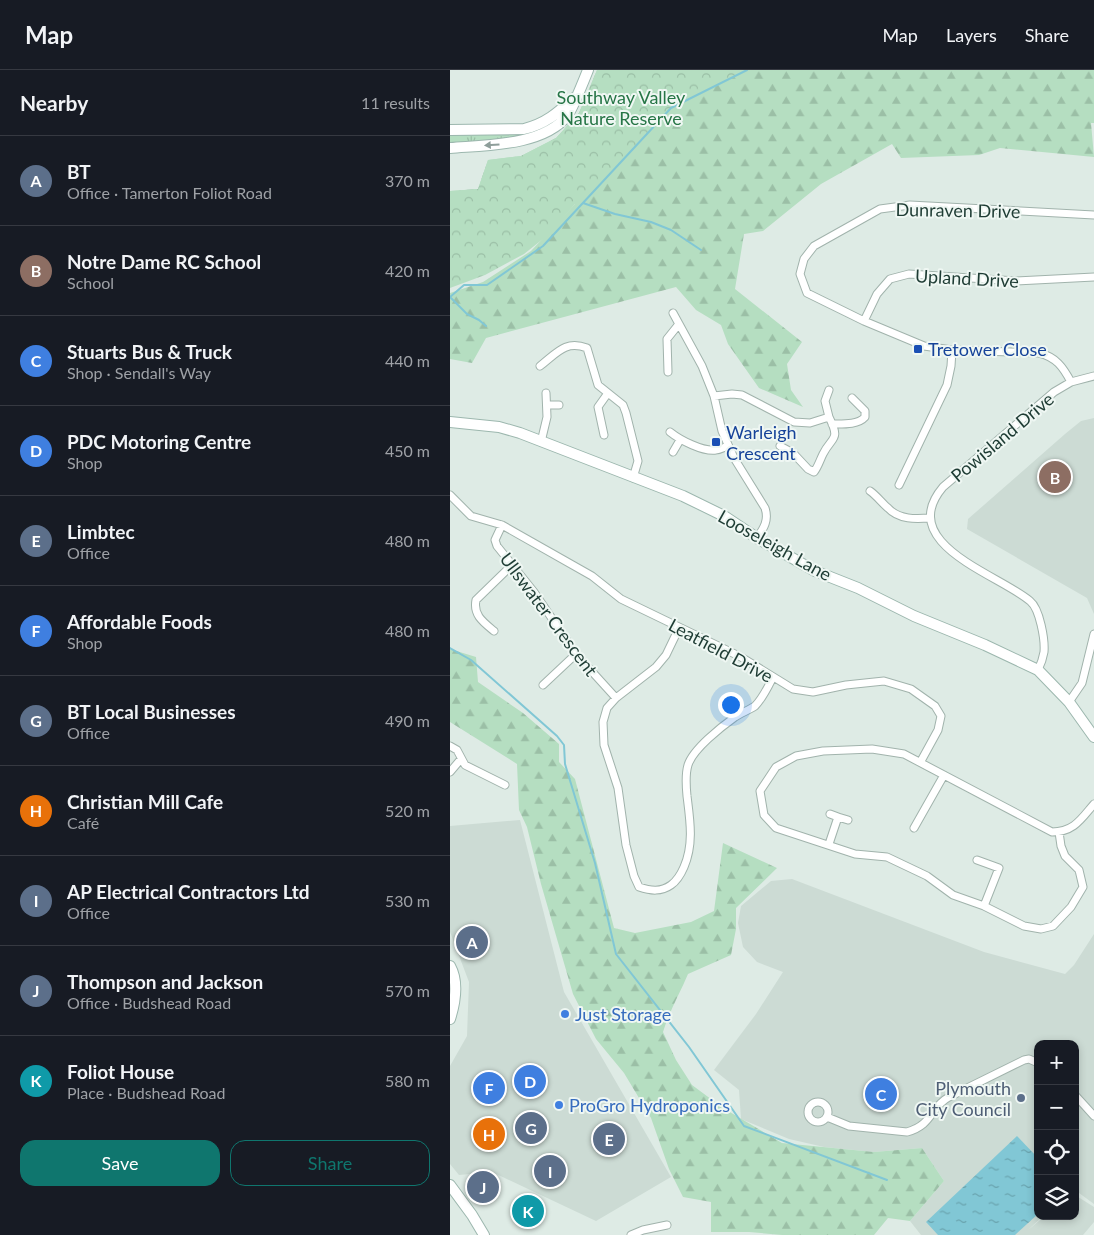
<!DOCTYPE html>
<meta charset="utf-8">
<style>
:root{--surface:#171b24;--page:#20242c;--text:#f1f3f6;--muted:#9ea1a6;--line:#363941;--accent:#0f766e}
body{margin:0;font-family:Lato,sans-serif;background:var(--page);color:var(--text)}
.controls{position:absolute;right:15px;bottom:15px;display:grid;overflow:hidden;border-radius:10px;box-shadow:0 2px 8px #0003}
.controls button{width:45px;height:45px;display:grid;place-items:center;padding:0;border:0;border-bottom:1px solid var(--line);background:var(--surface);color:var(--text);font:25px sans-serif}
.you{position:absolute;left:280px;top:634px;width:18px;height:18px;margin:-12px;border:4px solid #fff;border-radius:50%;background:#1a73e8;box-shadow:0 0 0 8px #1a73e833}
.badge{display:grid;place-items:center;width:32px;height:32px;border-radius:50%;background:var(--accent);color:#fff;font-size:16px;font-weight:700}
.pin{position:absolute;translate:-50% -50%;border:2px solid #fff;box-shadow:0 1px 5px #0006}
.list{margin:0;padding:0;list-style:none}
h2{display:flex;justify-content:space-between;align-items:center;height:65px;margin:0;padding:0 20px;font-size:21px}
h2 small{font-size:16px;font-weight:400;color:var(--muted)}
.list li{display:grid;grid-template-columns:32px 1fr auto;gap:15px;align-items:center;box-sizing:border-box;height:90px;padding:0 20px;border-top:1px solid var(--line)}
.list b{display:block;font-size:19px;white-space:nowrap}
.list p{margin:0;font-size:16px;white-space:nowrap;color:var(--muted)}
.list em{font-size:16px;font-style:normal;color:var(--muted)}
.actions{display:flex;gap:10px;padding:15px 20px}
.actions a{flex:1;padding:11px 0;border:1px solid var(--accent);border-radius:15px;text-align:center;font-size:18px;color:var(--accent)}
.actions .main{background:var(--accent);color:#fff}
.icon{flex:none;width:28px;height:28px;fill:none;stroke:currentColor;stroke-width:2;stroke-linecap:round;stroke-linejoin:round}
.map{position:relative;flex:none;width:644px;height:1165px;overflow:hidden}
header{display:flex;align-items:center;gap:30px;box-sizing:border-box;height:70px;padding:0 25px;background:var(--surface);border-bottom:1px solid var(--line)}
header strong{font-size:24px}
nav{display:flex;gap:28px;margin-inline-start:auto;font-size:18px}
main{display:flex}
aside{flex:1;background:var(--surface)}
.map>svg:first-child{display:block}
.built{fill:#ccdbd4}
.grass{fill:url(#grass-tufts)}
.forest{fill:url(#forest-firs)}
.park{fill:url(#park-crowns)}
.water{fill:url(#water-ripples)}
.lines{fill:none;stroke-linecap:round;stroke-linejoin:round}
.stream{stroke:#81c7d5;stroke-width:2}
.street-casing{stroke:#a1b3ac;stroke-width:9}
.secondary-casing{stroke:#9cb7ae;stroke-width:12}
.street{stroke:#fff;stroke-width:7}
.secondary{stroke:#fff;stroke-width:10}
.oneway{fill:#8e9e9a}
.transit-dot{fill:#1a4fb4;stroke:#eff7f3;stroke-width:2}
.shop-dot{fill:#3f7fe0;stroke:#eff7f3;stroke-width:2}
.service-dot{fill:#5c6f8a;stroke:#eff7f3;stroke-width:2}
.labels{text-anchor:middle;dominant-baseline:central;stroke-width:4;stroke-linejoin:round;paint-order:stroke}
.park-label{font-size:18px;fill:#267546;stroke:#eff7f3}
.street-label{font-size:18px;fill:#1e3c34;stroke:#eff7f3}
.transit-label{font-size:18px;fill:#164399;stroke:#eff7f3;text-anchor:start}
.shop-label{font-size:18px;fill:#366cbe;stroke:#eff7f3;text-anchor:start}
.service-label{font-size:18px;fill:#4e5e75;stroke:#eff7f3;text-anchor:end}
</style>
<header>
<strong>Map</strong>
<nav><a>Map</a><a>Layers</a><a>Share</a></nav>
</header>
<main>
<aside>
<h2>Nearby<small>11 results</small></h2>
<ul class="list">
<li><span class="badge" style="background:#5c6f8a">A</span><div><b>BT</b><p>Office · Tamerton Foliot Road</p></div><em>370 m</em></li>
<li><span class="badge" style="background:#8d6e63">B</span><div><b>Notre Dame RC School</b><p>School</p></div><em>420 m</em></li>
<li><span class="badge" style="background:#3f7fe0">C</span><div><b>Stuarts Bus &amp; Truck</b><p>Shop · Sendall's Way</p></div><em>440 m</em></li>
<li><span class="badge" style="background:#3f7fe0">D</span><div><b>PDC Motoring Centre</b><p>Shop</p></div><em>450 m</em></li>
<li><span class="badge" style="background:#5c6f8a">E</span><div><b>Limbtec</b><p>Office</p></div><em>480 m</em></li>
<li><span class="badge" style="background:#3f7fe0">F</span><div><b>Affordable Foods</b><p>Shop</p></div><em>480 m</em></li>
<li><span class="badge" style="background:#5c6f8a">G</span><div><b>BT Local Businesses</b><p>Office</p></div><em>490 m</em></li>
<li><span class="badge" style="background:#e8710a">H</span><div><b>Christian Mill Cafe</b><p>Café</p></div><em>520 m</em></li>
<li><span class="badge" style="background:#5c6f8a">I</span><div><b>AP Electrical Contractors Ltd</b><p>Office</p></div><em>530 m</em></li>
<li><span class="badge" style="background:#5c6f8a">J</span><div><b>Thompson and Jackson</b><p>Office · Budshead Road</p></div><em>570 m</em></li>
<li><span class="badge" style="background:#0f9aa8">K</span><div><b>Foliot House</b><p>Place · Budshead Road</p></div><em>580 m</em></li>
</ul>
<div class="actions"><a class="main">Save</a><a>Share</a></div>
</aside>
<div class="map">
<svg width="644" height="1165" viewBox="0 0 644 1165">
<defs>
<pattern id="grass-tufts" width="24" height="20" patternUnits="userSpaceOnUse" patternTransform="scale(1.25)"><rect width="24" height="20" fill="#b5dec1"/><path d="M3 7l-1-3M5 7V3M7 7l1-3M15 17l-1-3M17 17v-4M19 17l1-3" fill="none" stroke="#9bbfa6"/></pattern>
<pattern id="forest-firs" width="22" height="20" patternUnits="userSpaceOnUse" patternTransform="scale(1.25)"><rect width="22" height="20" fill="#b5dec1"/><path d="M5 1l3.5 6h-7zM16 11l3.5 6h-7z" fill="#9bbfa6"/></pattern>
<pattern id="park-crowns" width="20" height="18" patternUnits="userSpaceOnUse" patternTransform="scale(1.25)"><rect width="20" height="18" fill="#b5dec1"/><path d="M2 6a3 3 0 1 1 6 0M12 15a3 3 0 1 1 6 0" fill="none" stroke="#9bbfa6"/></pattern>
<pattern id="water-ripples" width="26" height="14" patternUnits="userSpaceOnUse" patternTransform="scale(1.25)"><rect width="26" height="14" fill="#81c7d5"/><path d="M2 4q2-2 4 0t4 0M15 11q2-2 4 0t4 0" fill="none" stroke="#69a3ae"/></pattern>
</defs>
<rect width="100%" height="100%" fill="#deebe5"/>
<path class="built" d="M644,348V544L637,528L517,459L518,449L615,364L631,351Z
M70,750L114,922L221,1107L146,1151L42,1102L9,1105L0,1094V996L17,966L19,912L0,862V756Z
M342,809L534,882L615,904L624,895L644,864V1134L625,1120V974H588V1146H593L578,1160L595,1146H625V1125L644,1137V1152L633,1165H471L460,1151L494,1111L472,1078L424,1082L374,1077L339,1069L291,1049L289,1020L264,1000L306,944L333,902L307,892L293,877L288,853L291,836L321,811Z"/>
<path class="grass" d="M76,64L63,75L0,78V65Z"/>
<path class="forest" d="M147,0H644V53H641L644,87L550,78L529,85L451,88L442,74L371,114L313,161L294,164L285,219L352,272L337,294L341,320L353,337L309,318L278,274L271,255L246,240L226,217L36,268L22,293L0,289V223L33,212L81,181L125,134L0,121L28,119L38,90L71,86L106,68L129,43Z
M0,579L26,587L28,612L73,643L109,674V692L125,709L164,858L185,863L241,852L264,841L273,773L327,798L286,838V859L281,885L238,904C230,923 219,942 213,962L226,990L242,1015L273,1038L332,1073L424,1082L472,1078L494,1111L460,1151L438,1148L424,1165H332L299,1162H261V1132L233,1127L219,1099L201,1048L174,1003L146,969L123,924L91,814L77,757L69,740L67,694L0,652Z"/>
<path class="park" d="M147,0H297L221,38L151,114L125,134L98,165L74,184L35,205L0,218V121L28,119L38,90L71,86L106,68L129,43Z"/>
<path class="water" d="M567,1066L588,1088V1144L565,1165H488L476,1152Z"/>
<g class="lines">
<path class="stream" d="M133,133L165,144L201,152L221,160L251,180
M0,227L14,215H37L93,176L221,38L297,0
M1,228L17,244L29,250L36,256
M0,578L21,590L107,666L114,675L115,694L145,793L166,884L239,977L294,1056L437,1110"/>
<defs>
<path id="street" d="M223,243L252,296L264,326L272,361L284,388L315,438C319,450 314,458 307,468
M414,251L427,224L440,209L459,204L566,211L644,207
M90,296C107,283 115,270 137,278L148,315L173,335L176,343L188,391L183,408
M218,302L217,269L229,254
M621,312C613,297 606,287 589,283L502,280L474,276L414,251L357,223L350,204L354,189L364,176L430,139L460,135L644,145
M264,326L282,324L292,325L344,352L360,353L379,347C391,371 382,366 373,384C370,390 368,397 364,402L358,399L343,383L330,376
M97,335H109
M379,347L375,331L379,320
M382,354C393,354 408,355 415,347V341L402,328
M220,362C230,370 253,382 266,380C270,380 274,377 278,376
M154,365L148,337L158,323
M91,372L97,347L96,323
M223,382L230,370
M449,415L497,315L501,296L502,280
M420,421C427,426 432,433 438,438C449,450 466,449 480,448
M0,425L21,446L52,455L142,506L171,529L291,587L343,619L363,622L396,615L434,611L461,619L485,636L491,646L488,660L471,691
M52,455L45,470L47,476L84,522L126,584L166,628
M229,558L216,585L206,597L166,628L157,638L153,652L154,675L168,718L176,775L184,806L189,817C201,821 211,822 221,815C228,810 231,804 234,797C244,774 240,750 237,726C236,716 235,705 238,695C243,679 271,657 285,647C291,643 299,640 305,636C313,628 318,617 323,607
M44,561C33,552 23,545 26,530L62,495
M588,600C591,594 593,588 594,582C595,570 590,539 580,531C548,504 445,474 493,417L604,322L621,312L644,306
M93,615L126,584
M619,632L632,613L644,564
M0,676L7,680L15,695L55,715
M0,702L11,689
M388,747L398,750
M464,758L494,705
M609,762L611,776L615,786L629,800L633,817L621,837L603,856L591,859L574,856L534,836L503,825L477,806L437,787L405,784L326,758L314,745L310,721L326,697L346,686L373,681L422,679L454,684L602,762C624,762 631,749 644,734
M379,774L388,747L380,744
M527,790L549,798L534,836
M625,1025L644,1046
M358 1042a10 10 0 1 1 20 0a10 10 0 1 1-20 0Z
M377,1047L399,1056L457,1062C483,1055 480,1037 499,1027L574,990L579,989L588,993
M181,1165L193,1160L217,1155"/>
<path id="secondary" d="M0,60L74,59C95,54 108,43 124,28
M0,78C35,75 93,76 117,46C123,38 134,10 138,0
M0,352L49,357L70,363L233,426L274,446L307,468L365,501L408,518L464,546L535,575L588,600L619,632L644,667
M0,896C9,912 5,933 0,949
M0,1115L22,1145L34,1165"/>
</defs>
<use href="#street" class="street-casing"/>
<use href="#secondary" class="secondary-casing"/>
<use href="#street" class="street"/>
<use href="#secondary" class="secondary"/>
</g>
<defs><path id="oneway-solid" d="M-6-.8H1V-3.2L6.5 0L1 3.2V.8H-6Z" transform="scale(1.25)"/></defs>
<use class="oneway" href="#oneway-solid" transform="translate(42 75) rotate(176)"/>
<g class="transit-dot">
<rect x="463" y="274" width="10" height="10" rx="2.5"/>
<rect x="261" y="367" width="10" height="10" rx="2.5"/>
</g>
<g class="shop-dot">
<circle cx="115" cy="944" r="5"/>
<circle cx="109" cy="1035" r="5"/>
</g>
<circle class="service-dot" cx="571" cy="1028" r="5"/>
<g class="labels">
<g class="park-label">
<text x="171" y="27">Southway Valley<tspan x="171" dy="21">Nature Reserve</tspan></text>
</g>
<g class="street-label">
<text transform="translate(508 140) rotate(1)">Dunraven Drive</text>
<text transform="translate(517 208) rotate(3)">Upland Drive</text>
<text transform="translate(552 367) rotate(-40)">Powisland Drive</text>
<text transform="translate(325 475) rotate(29)">Looseleigh Lane</text>
<text transform="translate(99 544) rotate(53)">Ullswater Crescent</text>
<text transform="translate(271 580) rotate(28)">Leatfield Drive</text>
</g>
<g class="transit-label">
<text x="478" y="279">Tretower Close</text>
<text x="276" y="362">Warleigh<tspan x="276" dy="21">Crescent</tspan></text>
</g>
<g class="shop-label">
<text x="125" y="944">Just Storage</text>
<text x="119" y="1035">ProGro Hydroponics</text>
</g>
<g class="service-label">
<text x="561" y="1018">Plymouth<tspan x="561" dy="21">City Council</tspan></text>
</g>
</g>
</svg>
<div class="controls">
<button>+</button>
<button>−</button>
<button><svg class="icon" aria-label="locate" viewBox="0 0 24 24"><circle cx="12" cy="12" r="6"/><path d="M12 2v4M12 18v4M2 12h4M18 12h4"/></svg></button>
<button><svg class="icon" aria-label="layers" viewBox="0 0 24 24"><path d="M12 4l9 5-9 5-9-5zM3 14l9 5 9-5"/></svg></button>
</div>
<div class="you"></div>
<div class="pin badge" style="left:22px;top:872px;background:#5c6f8a">A</div>
<div class="pin badge" style="left:605px;top:407px;background:#8d6e63">B</div>
<div class="pin badge" style="left:431px;top:1024px;background:#3f7fe0">C</div>
<div class="pin badge" style="left:80px;top:1011px;background:#3f7fe0">D</div>
<div class="pin badge" style="left:159px;top:1069px;background:#5c6f8a">E</div>
<div class="pin badge" style="left:39px;top:1018px;background:#3f7fe0">F</div>
<div class="pin badge" style="left:81px;top:1058px;background:#5c6f8a">G</div>
<div class="pin badge" style="left:39px;top:1064px;background:#e8710a">H</div>
<div class="pin badge" style="left:100px;top:1101px;background:#5c6f8a">I</div>
<div class="pin badge" style="left:33px;top:1117px;background:#5c6f8a">J</div>
<div class="pin badge" style="left:78px;top:1141px;background:#0f9aa8">K</div>
</div>
</main>
